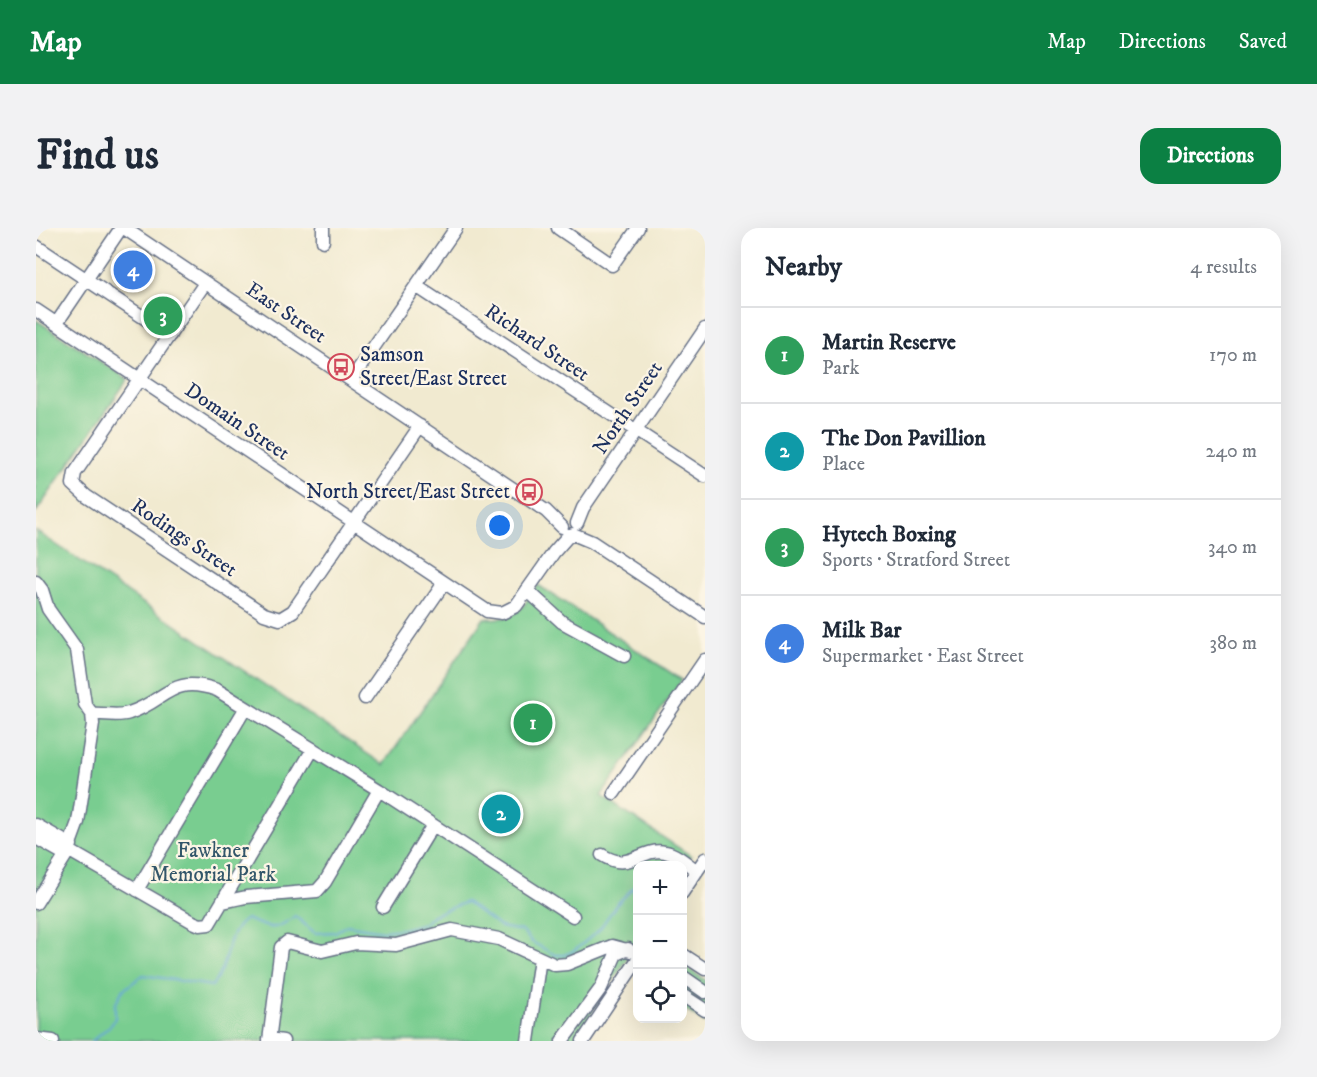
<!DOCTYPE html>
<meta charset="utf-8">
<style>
:root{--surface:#fff;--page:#f2f2f3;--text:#1f2937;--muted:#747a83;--line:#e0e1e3;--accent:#0b8043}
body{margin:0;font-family:"IM FELL DW Pica",serif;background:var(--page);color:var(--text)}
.controls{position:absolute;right:18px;bottom:18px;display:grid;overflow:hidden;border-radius:12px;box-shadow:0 6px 24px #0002}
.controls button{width:54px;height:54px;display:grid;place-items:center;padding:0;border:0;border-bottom:2px solid var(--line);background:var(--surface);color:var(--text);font:30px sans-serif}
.you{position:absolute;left:464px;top:298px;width:21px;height:21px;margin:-15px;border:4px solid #fff;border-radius:50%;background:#1a73e8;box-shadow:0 0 0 9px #1a73e833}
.badge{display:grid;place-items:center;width:39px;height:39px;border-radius:50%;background:var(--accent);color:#fff;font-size:20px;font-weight:700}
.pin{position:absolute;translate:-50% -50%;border:3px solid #fff;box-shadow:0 2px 6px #0006}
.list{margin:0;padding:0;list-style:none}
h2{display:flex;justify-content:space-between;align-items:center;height:78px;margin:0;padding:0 24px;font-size:26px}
h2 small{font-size:20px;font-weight:400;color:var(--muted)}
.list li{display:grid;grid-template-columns:39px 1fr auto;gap:18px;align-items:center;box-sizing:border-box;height:96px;padding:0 24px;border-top:2px solid var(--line)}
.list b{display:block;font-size:22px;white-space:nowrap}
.list p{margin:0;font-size:20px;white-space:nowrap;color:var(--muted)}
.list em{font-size:20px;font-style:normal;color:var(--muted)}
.icon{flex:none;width:33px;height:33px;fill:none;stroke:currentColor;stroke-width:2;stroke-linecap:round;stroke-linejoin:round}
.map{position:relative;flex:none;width:669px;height:813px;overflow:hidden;border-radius:18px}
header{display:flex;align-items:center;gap:36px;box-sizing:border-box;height:84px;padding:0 30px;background:var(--accent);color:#fff}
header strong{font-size:28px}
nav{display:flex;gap:33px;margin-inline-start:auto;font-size:21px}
.intro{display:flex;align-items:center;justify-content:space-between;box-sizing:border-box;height:144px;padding:0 36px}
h1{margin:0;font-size:42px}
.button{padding:15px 27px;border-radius:18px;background:var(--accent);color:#fff;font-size:21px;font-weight:700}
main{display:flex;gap:36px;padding:0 36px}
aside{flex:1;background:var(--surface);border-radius:18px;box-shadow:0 6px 24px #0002}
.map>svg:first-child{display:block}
.green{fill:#79cd90;stroke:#4a7e77;stroke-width:1.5}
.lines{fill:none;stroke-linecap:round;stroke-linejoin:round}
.stream{stroke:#67a5d9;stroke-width:2}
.minor-casing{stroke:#667086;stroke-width:15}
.minor{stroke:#fff;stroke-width:12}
.labels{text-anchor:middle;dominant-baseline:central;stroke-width:4.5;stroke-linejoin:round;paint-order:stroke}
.street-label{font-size:21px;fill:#1b2f5e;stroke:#fcf5e5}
.poi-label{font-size:21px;fill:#1b2f5e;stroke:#fcf5e5;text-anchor:start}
.park-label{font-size:21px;fill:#32566a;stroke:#fcf5e5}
</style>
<header>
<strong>Map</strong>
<nav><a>Map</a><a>Directions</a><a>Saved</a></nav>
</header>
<div class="intro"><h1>Find us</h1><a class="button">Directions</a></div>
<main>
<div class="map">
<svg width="669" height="813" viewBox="0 0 669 813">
<rect width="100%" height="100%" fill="#fcf5e5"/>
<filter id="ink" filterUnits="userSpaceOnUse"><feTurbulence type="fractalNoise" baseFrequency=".0167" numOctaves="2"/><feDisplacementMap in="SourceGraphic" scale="12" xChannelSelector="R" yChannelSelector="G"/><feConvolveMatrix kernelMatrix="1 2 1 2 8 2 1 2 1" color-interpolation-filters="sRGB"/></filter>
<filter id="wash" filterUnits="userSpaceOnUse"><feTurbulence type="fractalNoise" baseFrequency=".008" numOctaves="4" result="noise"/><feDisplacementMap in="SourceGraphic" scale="24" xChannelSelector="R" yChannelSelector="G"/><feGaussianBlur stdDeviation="1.35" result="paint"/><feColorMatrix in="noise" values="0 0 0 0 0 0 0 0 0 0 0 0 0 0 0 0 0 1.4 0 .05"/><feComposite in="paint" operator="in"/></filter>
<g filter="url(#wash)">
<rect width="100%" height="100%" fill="#f1ead0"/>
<path class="green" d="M0,92L92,151L0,284Z
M0,303L348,537L448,390C482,393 484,382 502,357L646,452L565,568L655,628L647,642L646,638H602L601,716L537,813H0Z
M646,736L669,752V795L647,780Z"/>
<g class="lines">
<path class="stream" d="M56,813L76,796L79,790V777L86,763L107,747L176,758C194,736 188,705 210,691C234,700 237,705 259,688L279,705L299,704L311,697L347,703L366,701L389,695L397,687L430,674L464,699L486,703L496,714L519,727H528L538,723L563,702L580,677L602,655"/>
</g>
</g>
<g filter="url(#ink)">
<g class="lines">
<defs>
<path id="minor" d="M88,0L510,283L526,299
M287,0V13
M522,0L576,37L602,0
M0,18L134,107
M169,55L39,245L37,256L50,268L228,386L244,391L257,383L384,198
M380,58L669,248
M0,82L451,383L466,385L480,378L518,324L533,307
M20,96L85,0
M315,152L420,0
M541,295L547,280L669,101
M537,306L556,314L669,389
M0,354L6,362L12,381L41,422L49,476L56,486L57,496L42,594L30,627L0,675
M491,362L526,394L588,428
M329,470L408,355
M56,486C68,485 82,489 93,485C131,473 133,446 181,462L343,562L537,688
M578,565L669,432
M0,597L35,617
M0,610L30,627
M32,622L157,694L164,697L173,696L277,521
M566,627C594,645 605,619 629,624C641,626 651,636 661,643
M101,662L209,481
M646,665L669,631
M187,674L210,669L281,663L289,654L343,562
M347,679L397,597
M646,726L669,741
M646,748L669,764
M646,767L669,782
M0,811L17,813
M233,811L247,813
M233,813L245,719L251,714L286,723L320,715L360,717L416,702L463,711L519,737L531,736L576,718L602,725
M492,813L504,730
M526,813L565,760L580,726L592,721
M547,813L602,731"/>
</defs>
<use href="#minor" class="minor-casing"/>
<use href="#minor" class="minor"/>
</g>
</g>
<defs>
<symbol id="bus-ring" viewBox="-11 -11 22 22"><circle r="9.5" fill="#fcf5e5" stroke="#d1495b" stroke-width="1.5"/><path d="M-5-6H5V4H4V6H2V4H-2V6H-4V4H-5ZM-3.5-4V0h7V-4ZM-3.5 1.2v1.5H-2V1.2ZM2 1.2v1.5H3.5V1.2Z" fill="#d1495b"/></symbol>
</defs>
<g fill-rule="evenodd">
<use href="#bus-ring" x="290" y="124" width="30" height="30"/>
<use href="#bus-ring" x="478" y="249" width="30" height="30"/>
</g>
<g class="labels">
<g class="street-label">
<text transform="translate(250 85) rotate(34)">East Street</text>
<text transform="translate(501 115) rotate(34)">Richard Street</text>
<text transform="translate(592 180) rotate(-56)">North Street</text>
<text transform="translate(201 194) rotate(34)">Domain Street</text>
<text transform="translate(148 310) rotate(34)">Rodings Street</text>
</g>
<g class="poi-label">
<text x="324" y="127">Samson<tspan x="324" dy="24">Street/East Street</tspan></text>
<text x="474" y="264" text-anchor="end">North Street/East Street</text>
</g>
<g class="park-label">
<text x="177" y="623">Fawkner<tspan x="177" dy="24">Memorial Park</tspan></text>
</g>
</g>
</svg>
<div class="controls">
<button>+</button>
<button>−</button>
<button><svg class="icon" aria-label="locate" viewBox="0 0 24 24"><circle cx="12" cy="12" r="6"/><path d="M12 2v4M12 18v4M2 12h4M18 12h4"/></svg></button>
</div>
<div class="you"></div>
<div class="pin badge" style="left:497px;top:495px;background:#2e9e5b">1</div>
<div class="pin badge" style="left:465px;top:586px;background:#0f9aa8">2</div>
<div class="pin badge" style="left:127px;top:88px;background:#2e9e5b">3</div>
<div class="pin badge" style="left:97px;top:42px;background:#3f7fe0">4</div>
</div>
<aside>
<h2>Nearby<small>4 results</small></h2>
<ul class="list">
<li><span class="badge" style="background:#2e9e5b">1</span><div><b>Martin Reserve</b><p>Park</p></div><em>170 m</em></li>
<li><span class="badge" style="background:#0f9aa8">2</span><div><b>The Don Pavillion</b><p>Place</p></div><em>240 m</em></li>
<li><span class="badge" style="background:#2e9e5b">3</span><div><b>Hytech Boxing</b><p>Sports · Stratford Street</p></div><em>340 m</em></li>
<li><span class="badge" style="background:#3f7fe0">4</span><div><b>Milk Bar</b><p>Supermarket · East Street</p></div><em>380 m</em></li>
</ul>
</aside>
</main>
